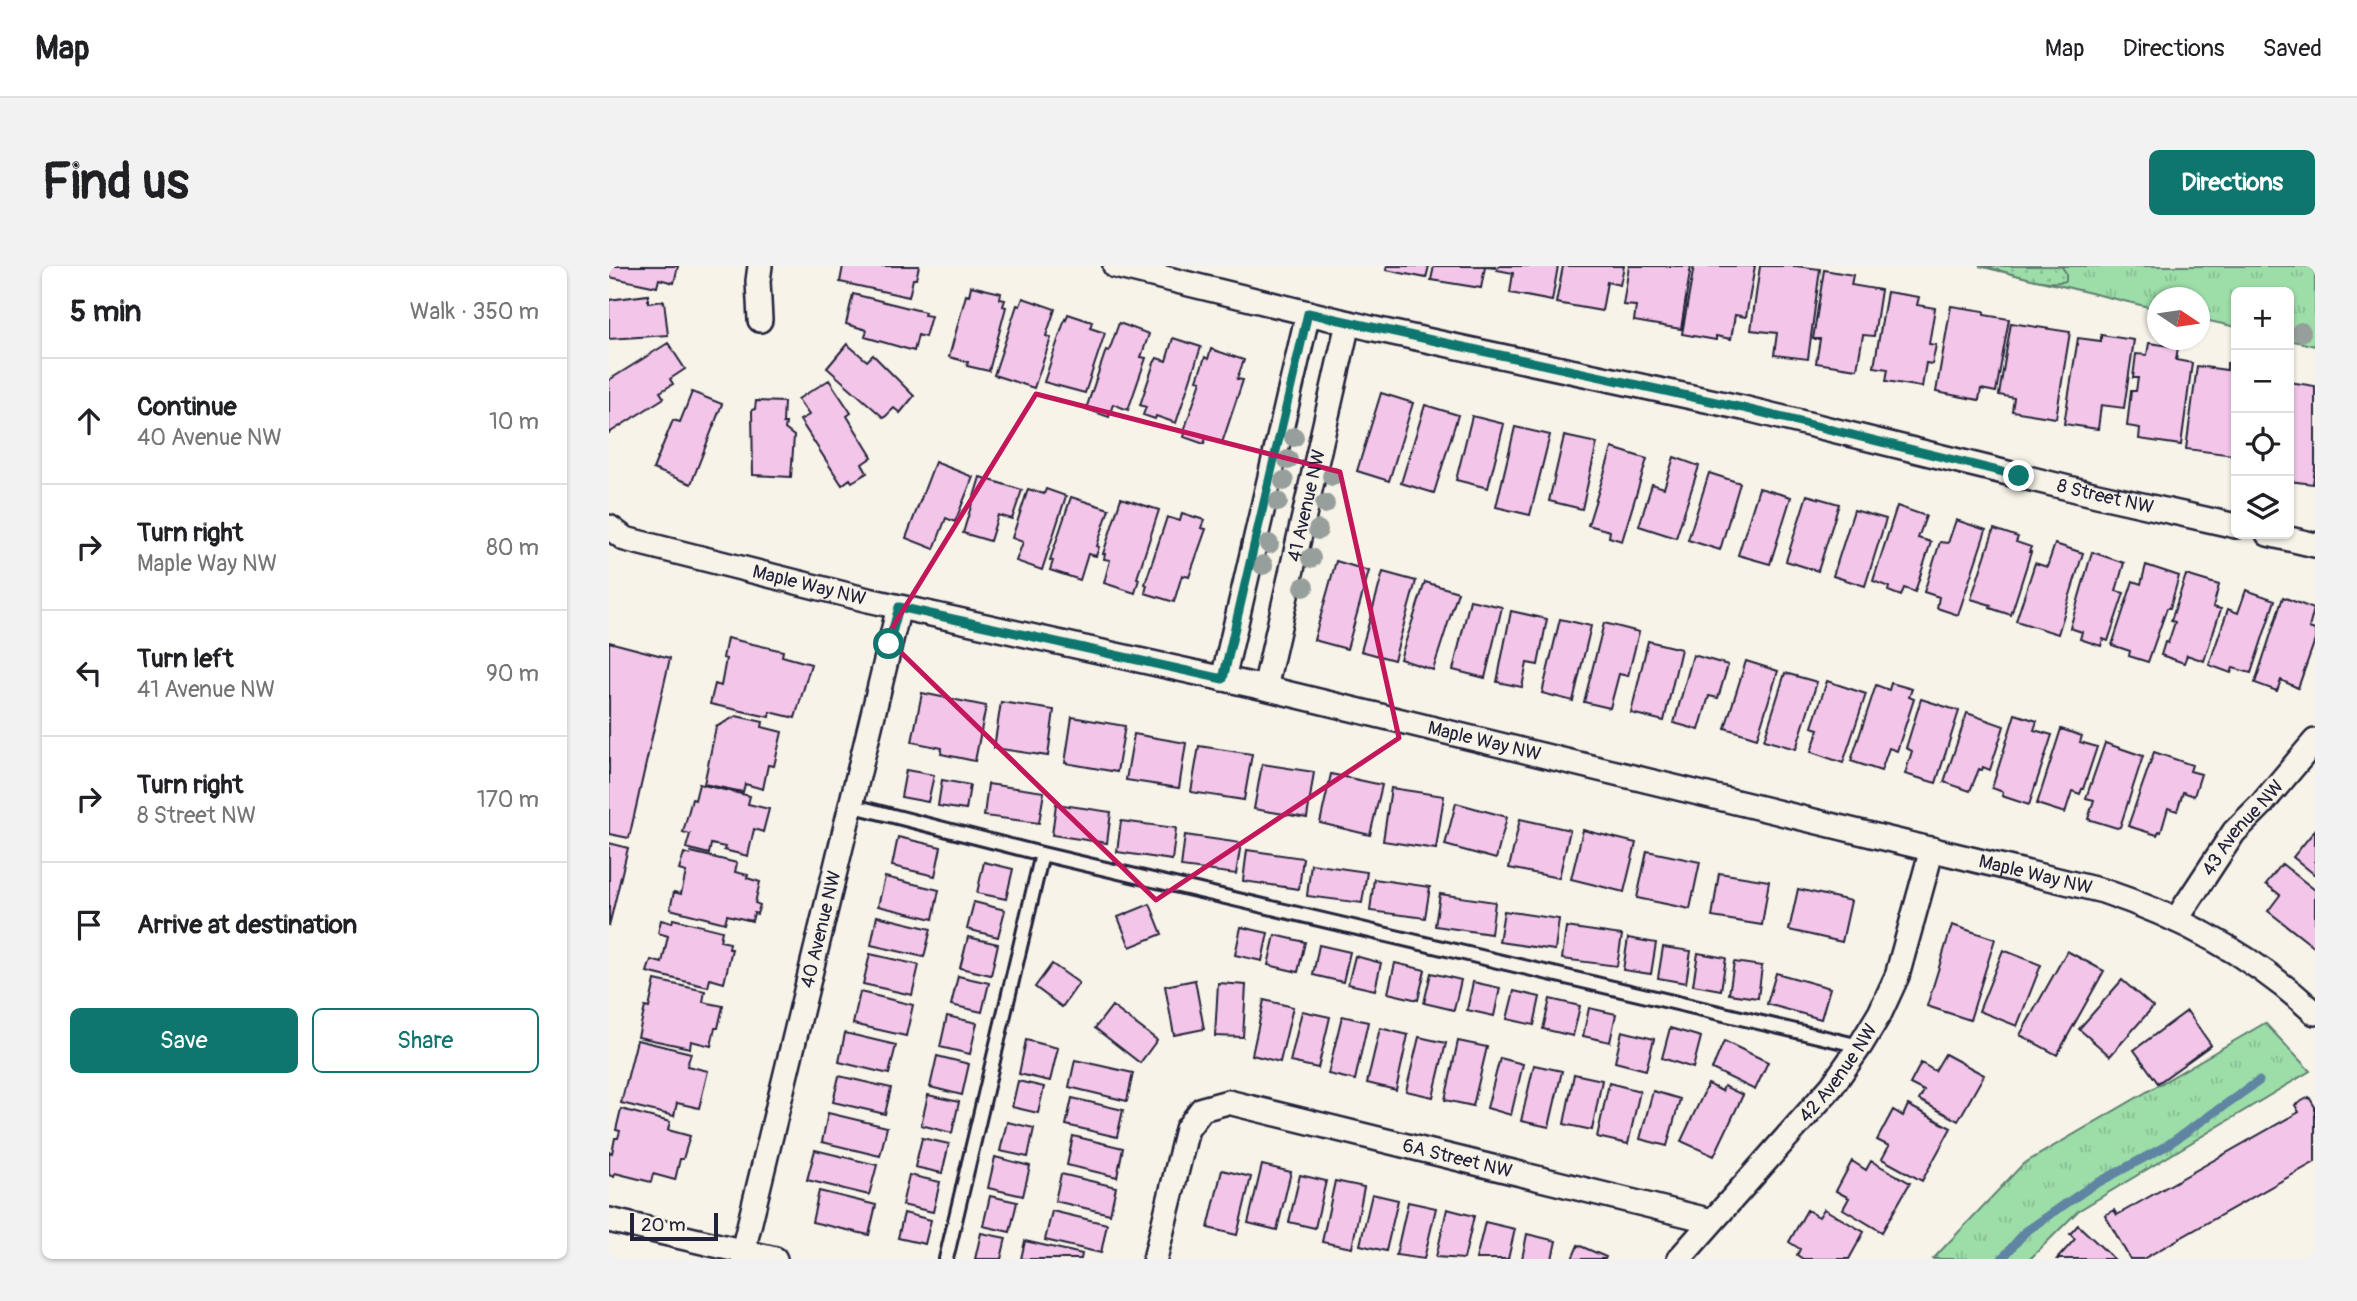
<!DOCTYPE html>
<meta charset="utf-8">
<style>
:root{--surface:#fff;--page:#f2f2f2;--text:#202124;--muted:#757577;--line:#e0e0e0;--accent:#0f766e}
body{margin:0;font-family:Pangolin,sans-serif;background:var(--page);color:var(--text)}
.controls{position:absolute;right:21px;top:21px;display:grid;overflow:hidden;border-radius:10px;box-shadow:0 2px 5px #0004}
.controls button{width:63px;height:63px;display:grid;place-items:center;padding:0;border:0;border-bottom:2px solid var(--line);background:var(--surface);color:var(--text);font:35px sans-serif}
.compass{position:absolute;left:1538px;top:21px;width:63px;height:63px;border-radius:50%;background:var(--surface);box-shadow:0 2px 5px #0004;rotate:103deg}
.scale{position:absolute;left:21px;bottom:18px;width:88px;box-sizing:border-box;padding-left:7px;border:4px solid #22223b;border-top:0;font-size:19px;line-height:24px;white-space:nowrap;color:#22223b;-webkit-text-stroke:5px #f7f3e8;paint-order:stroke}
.stop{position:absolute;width:21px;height:21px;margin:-16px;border:5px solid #0f766e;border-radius:50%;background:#fff}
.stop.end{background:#0f766e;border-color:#fff;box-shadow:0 2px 7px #0008}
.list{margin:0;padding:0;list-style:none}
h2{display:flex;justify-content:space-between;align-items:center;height:91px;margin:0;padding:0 28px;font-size:30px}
h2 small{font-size:23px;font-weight:400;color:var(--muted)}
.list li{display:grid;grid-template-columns:46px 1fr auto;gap:21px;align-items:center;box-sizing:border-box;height:126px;padding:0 28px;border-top:2px solid var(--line)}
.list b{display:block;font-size:26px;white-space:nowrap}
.list p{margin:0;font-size:23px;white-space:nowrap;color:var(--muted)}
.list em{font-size:23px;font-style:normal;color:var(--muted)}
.actions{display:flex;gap:14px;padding:21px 28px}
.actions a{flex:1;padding:16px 0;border:2px solid var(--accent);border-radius:10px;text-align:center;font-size:24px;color:var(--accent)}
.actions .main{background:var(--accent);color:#fff}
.icon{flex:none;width:38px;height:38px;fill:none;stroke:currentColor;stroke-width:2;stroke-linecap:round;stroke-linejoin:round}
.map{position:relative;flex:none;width:1706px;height:993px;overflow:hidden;border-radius:10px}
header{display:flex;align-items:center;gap:42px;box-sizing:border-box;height:98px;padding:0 35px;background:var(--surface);border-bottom:2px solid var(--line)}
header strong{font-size:33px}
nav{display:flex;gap:38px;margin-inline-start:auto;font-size:24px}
.intro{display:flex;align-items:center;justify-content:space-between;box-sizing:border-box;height:168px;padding:0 42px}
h1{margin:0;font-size:49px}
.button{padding:18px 32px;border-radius:10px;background:var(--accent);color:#fff;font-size:24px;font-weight:700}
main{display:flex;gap:42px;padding:0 42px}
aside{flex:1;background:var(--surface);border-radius:10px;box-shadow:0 2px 5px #0004}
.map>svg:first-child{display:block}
.park{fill:url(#park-tufts);stroke:#5f8072;stroke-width:2}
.garden{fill:url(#garden-dots);stroke:#5f8072;stroke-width:2}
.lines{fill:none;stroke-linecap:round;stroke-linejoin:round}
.stream{stroke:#5e85a2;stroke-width:9}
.building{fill:#f3c5e9;stroke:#22223b;stroke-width:2}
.service-casing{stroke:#22223b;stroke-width:18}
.minor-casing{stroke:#22223b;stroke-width:28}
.service{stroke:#f7f3e8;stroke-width:12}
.minor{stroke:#f7f3e8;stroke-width:23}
.tree{fill:#969f9b}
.route{stroke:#0f766e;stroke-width:9}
.marked{fill:none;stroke:#c2185b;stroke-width:5;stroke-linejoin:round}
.labels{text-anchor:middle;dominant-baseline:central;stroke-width:7;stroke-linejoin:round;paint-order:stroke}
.street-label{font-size:19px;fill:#22223b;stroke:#f7f3e8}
</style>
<header>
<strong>Map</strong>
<nav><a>Map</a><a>Directions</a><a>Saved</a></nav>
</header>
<div class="intro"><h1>Find us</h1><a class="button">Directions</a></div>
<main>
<aside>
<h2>5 min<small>Walk · 350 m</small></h2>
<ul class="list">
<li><svg class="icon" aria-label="ahead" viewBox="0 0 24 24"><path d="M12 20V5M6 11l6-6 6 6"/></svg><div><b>Continue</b><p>40 Avenue NW</p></div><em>10 m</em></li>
<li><svg class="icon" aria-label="right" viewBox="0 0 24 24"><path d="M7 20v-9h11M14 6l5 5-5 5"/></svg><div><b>Turn right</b><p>Maple Way NW</p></div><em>80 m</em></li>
<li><svg class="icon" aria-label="left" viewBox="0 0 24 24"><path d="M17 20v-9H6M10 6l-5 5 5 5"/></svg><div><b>Turn left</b><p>41 Avenue NW</p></div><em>90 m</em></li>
<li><svg class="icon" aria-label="right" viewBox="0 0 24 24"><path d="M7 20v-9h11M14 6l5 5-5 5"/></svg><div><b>Turn right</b><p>8 Street NW</p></div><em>170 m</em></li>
<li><svg class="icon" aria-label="arrive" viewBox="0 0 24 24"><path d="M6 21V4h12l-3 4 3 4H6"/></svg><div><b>Arrive at destination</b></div></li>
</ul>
<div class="actions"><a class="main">Save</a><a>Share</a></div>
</aside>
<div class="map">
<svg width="1706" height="993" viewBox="0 0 1706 993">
<defs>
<pattern id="park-tufts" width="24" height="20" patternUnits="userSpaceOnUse" patternTransform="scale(1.75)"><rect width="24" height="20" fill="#9cdda8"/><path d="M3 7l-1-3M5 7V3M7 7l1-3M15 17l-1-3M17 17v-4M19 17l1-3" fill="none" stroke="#86bd92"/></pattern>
<pattern id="garden-dots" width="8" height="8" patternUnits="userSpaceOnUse" patternTransform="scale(1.75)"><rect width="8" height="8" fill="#9cdda8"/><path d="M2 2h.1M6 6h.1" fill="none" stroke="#86bd92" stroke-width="1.8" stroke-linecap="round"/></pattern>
</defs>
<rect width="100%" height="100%" fill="#f7f3e8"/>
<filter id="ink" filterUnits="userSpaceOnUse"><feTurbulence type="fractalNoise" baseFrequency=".0143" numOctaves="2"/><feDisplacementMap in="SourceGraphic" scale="14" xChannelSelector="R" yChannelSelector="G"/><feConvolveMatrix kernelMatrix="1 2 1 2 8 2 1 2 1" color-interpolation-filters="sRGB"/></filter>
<g filter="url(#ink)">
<path class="park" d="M1370,0H1706V80L1680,74V26H1627V61L1591,53L1590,32H1548V43Z
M1656,757L1701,805L1469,945L1421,993H1324L1414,898Z"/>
<path class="garden" d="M1375,0H1448L1453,1L1457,7V15C1439,21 1395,5 1375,0Z"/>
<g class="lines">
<path class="stream" d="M1393,993L1416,966L1481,921L1557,880L1650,815"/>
</g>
<path class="building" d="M0,0H69L65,17L50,13L48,21L0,11Z
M234,0H310L307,13H304L300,31L231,16Z
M778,0H820L817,12L777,4Z
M825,0H886V2L876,1L872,22L822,14Z
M889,0H949L943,35L901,27L904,7L888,4Z
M954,0H1015L1011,19L998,16L993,45L947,37Z
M1020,0H1082L1072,63L1025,55L1027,40L1014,39Z
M1085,0H1146L1137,51L1126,49L1122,73L1107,70V74L1073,68Z
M1151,0H1187L1211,3L1199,93L1165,89L1168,67L1142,64Z
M1215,4L1244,9L1242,19L1272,24L1265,70L1254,69L1248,103L1207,97L1211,73H1204Z
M362,20L392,27L391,33L396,34L394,40L397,41L380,105L358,100L359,96L340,91L357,29L360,30Z
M1278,26L1310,31L1308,39L1326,42L1320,78L1327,79L1323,98L1317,97L1313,121L1277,115L1279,103L1265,101Z
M244,28L316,46L315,49L322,50L316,71L309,69L305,85L256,71L258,64L237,58Z
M39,29V37L55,35L59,69L0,73V34Z
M414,32L446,43L437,70L442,72L425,122L385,109L408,39L411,40Z
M1342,40L1375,45V49L1400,53L1387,126L1372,123L1370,134L1327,126Z
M459,48L483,56L481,62L496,67L476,127L435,116L456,53L457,54Z
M510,57L540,68L532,91L537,92L519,144L504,138L500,151L477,143L497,84L500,85Z
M1402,57L1461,66L1447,152L1403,145L1405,132L1390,129Z
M1492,69L1525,74L1515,142L1492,139L1489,163L1455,158L1469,72L1492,75Z
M564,72L592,81L567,157L547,150L546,153L534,149L537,141L531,139L545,97L548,92L557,95Z
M59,77L76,103L61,113L64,118L51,126L55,132L0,167V114Z
M1540,77L1569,81L1567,94L1583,97L1572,179L1530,173L1531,162L1518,160L1522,125H1527L1529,112H1524L1527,88L1538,89Z
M238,78L258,95L264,89L305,130L291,147L285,142L275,152L218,102Z
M602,83L635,94L628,113L634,114L613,177L597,172L595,178L575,171L577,165H575L592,115L588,114L596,91L599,93Z
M1618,97L1627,99V167L1624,189L1577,183L1588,100L1618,104Z
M220,114L242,147L238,150L263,191L253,198L258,207L243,216L241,213L233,219L191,154L200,149L189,133Z
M1680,116L1706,120V203L1704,218L1680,215Z
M83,126L113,138L82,218L44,203L64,154L71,156Z
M772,127L804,137L780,215L748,205Z
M147,135L175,136L174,157H177L176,163L185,170L182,211L144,209L143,144L146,143Z
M816,139L849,149L825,227L792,217Z
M863,150L895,158L879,222L847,214Z
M906,161L941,169L921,249L887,241Z
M955,170L988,177L973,243L940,235Z
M1003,182L1038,193L1013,275L1000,271L1001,265L979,259Z
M1065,191L1090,200L1067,272L1030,260L1043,218L1055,222Z
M326,196L364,211L346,256L337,252L325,283L297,272Z
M1100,207L1131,217L1111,284L1079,274Z
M371,211L413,224L403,253L389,249L381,275L354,267Z
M1150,222L1182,231L1161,298L1129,289Z
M419,223L435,228L437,223L457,230L433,304L407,295L414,276L403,272Z
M1198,229L1230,238L1209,305L1177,295Z
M462,231L500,243L488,280L490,281L487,290L479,288L471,314L441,304L444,295L441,294Z
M512,232L550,244L528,312L530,313L526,327L495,317L501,294L495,293L496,288H494Z
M1288,240L1317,250L1309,272L1322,276L1306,326L1295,322L1292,330L1279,325L1280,321L1264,315Z
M1245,244L1277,253L1256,320L1224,310Z
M573,247L595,254L592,262L597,263L580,311L573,309L565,336L536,327L538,319L536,318L558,251L571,255Z
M1347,254L1377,264L1349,349L1328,342L1330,331L1315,326L1331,276L1339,277Z
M1385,263L1409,271L1407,276L1422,281L1420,286H1422L1402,349L1381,342L1382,339L1362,333Z
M1446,278L1474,287L1449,368L1407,355L1426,297L1438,301Z
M1483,286L1515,297L1507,325L1515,327L1499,375L1494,373L1492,380L1471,373L1473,366L1461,362Z
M727,295L760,305L738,383L705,374Z
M1537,299L1570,310L1561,342H1558L1539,396L1520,390L1521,385L1503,379L1524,315L1532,318Z
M774,306L807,315L785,394L752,385Z
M1577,309L1610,319L1604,341L1612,343L1595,395L1578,389L1575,397L1552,389L1556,376L1559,377L1566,356L1562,355Z
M816,316L849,326L824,404L791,393Z
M1637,324L1666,334L1642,407L1624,402L1622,407L1600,399L1619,343L1629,347Z
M1674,331L1705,343L1700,362L1706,364V374L1689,422L1672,414L1668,425L1646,417Z
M861,334L893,341L876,412L844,404Z
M902,345L938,353L929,399L918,397L913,421L888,416Z
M951,353L982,360L964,435L933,427Z
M995,357L1030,366L1019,410L1010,408L1001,442L975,436Z
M118,372L174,385L173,390L202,398L186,452L161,446L160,451L101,438L106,418L112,420L117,393L114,392Z
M1039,375L1072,383L1055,455L1022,447Z
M0,376L61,392L20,572L0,568Z
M1084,389L1119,399L1109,432L1100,430L1090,464L1065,457Z
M1137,395L1169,405L1148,472L1116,462Z
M1176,407L1208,416L1187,483L1155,474Z
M1218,415L1257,428L1234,497L1202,486L1210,463L1203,461Z
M1282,417L1303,423L1300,431L1305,433L1288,485L1280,482L1272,505L1242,495L1267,419L1280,424Z
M313,427L377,440L366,495L332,488L333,482L303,476Z
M1312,433L1350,445L1327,517L1296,508L1303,485L1297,482Z
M392,436L445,444L439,490L385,482Z
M1358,447L1395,460L1381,504L1374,501L1373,504L1370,503L1361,525L1335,516Z
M1406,448L1428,455L1425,464L1443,469L1420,539L1393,530L1394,526L1383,522Z
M127,450L154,456L153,461L173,466L165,500L159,499L154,523L136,518L134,526L95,518L107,461Z
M463,451L516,460L508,506L456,497Z
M1452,463L1473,470L1471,476L1488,481L1474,523H1473L1471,528L1463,525L1456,547L1428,538Z
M525,468L577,477L570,522L517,514Z
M1496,477L1534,490L1511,561L1508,562L1479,553L1485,534L1477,532Z
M590,480L643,488L635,534L582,526Z
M1545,486L1583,499L1581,505L1592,508L1585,530L1574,526L1568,545L1559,542L1552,566L1550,565L1548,569L1519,560Z
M653,498L705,506L698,552L645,543Z
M297,504L325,509L319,536L292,531Z
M722,508L773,519L761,569L711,557Z
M333,514L361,519L357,544L329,540Z
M90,518L141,530L139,538L160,543L154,566L145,563L139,590L115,584L116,581L102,578L100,588L77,582L81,568L74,566L83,533L86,534Z
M379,518L435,526L430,557L375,550Z
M782,522L835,530L827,583L774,575Z
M847,537L898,551L887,593L836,579Z
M447,538L502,546L498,577L443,569Z
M911,553L961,564L950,612L900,602Z
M512,555L567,562L563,594L508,586Z
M974,564L1027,577L1015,626L962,613Z
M1706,564V609L1684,591Z
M576,569L632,577L627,608L572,601Z
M289,571L332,581L326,610L283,600Z
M0,577L19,582L0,660Z
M638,584L694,592L690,623L634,615Z
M1038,585L1091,596L1081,643L1028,632Z
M82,586L128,597L126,606L139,609L138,612L151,616L146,637L151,639L148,648L145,647L143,655L118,649L116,657L61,643L65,626L72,628L77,606L70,604L75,587L81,589Z
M375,596L404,603L397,633L368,627Z
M702,598L758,606L753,637L698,630Z
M1673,598L1706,624V682L1659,645L1671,629L1657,618Z
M1110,607L1160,615L1153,659L1103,651Z
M276,611L330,624L324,653L269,640Z
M765,613L821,621L816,652L761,645Z
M1189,623L1242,635L1233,676L1180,664Z
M831,628L886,636L882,668L826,660Z
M365,636L396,644L389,671L358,663Z
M541,638L553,668L521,681L509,651Z
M895,645L950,653L946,684L890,676Z
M268,650L322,663L315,691L262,679Z
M64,653L113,665L111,675L121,677L120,683H123L115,717L101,713L99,721L38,706L42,694L53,697L59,670L49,667L52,654L63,657Z
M1343,659L1386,673L1361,754L1318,740Z
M632,661L659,667L653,695L626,689Z
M957,661L1013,669L1008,700L953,693Z
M666,669L696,676L689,706L659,699Z
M359,671L389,678L382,709L351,702Z
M1019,672L1047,677L1042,708L1014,704Z
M710,679L741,686L734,716L704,709Z
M1054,681L1082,685L1077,717L1049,712Z
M1394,684L1432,699L1408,760L1370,745Z
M1458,685L1495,705L1448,789L1411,769Z
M1089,687L1117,692L1112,724L1084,719Z
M261,688L310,699L303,729L254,718Z
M746,690L772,697L766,724L739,718Z
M1125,696L1153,700L1149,732L1120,728Z
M786,697L816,704L809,734L779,727Z
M443,698L470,717L453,741L426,721Z
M822,707L852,714L845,744L815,737Z
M1167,707L1221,722L1212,753L1158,738Z
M349,710L380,717L373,746L342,739Z
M46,714L96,725L94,736L114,740L109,762H106L102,780L82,775L81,782L29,771L36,741L40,742Z
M586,714L595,763L565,769L556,720Z
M1513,714L1544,741L1501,790L1470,763Z
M864,716L891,722L885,750L858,744Z
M609,717L637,719L634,771L606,770Z
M905,725L931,731L925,759L898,753Z
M251,726L304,739L297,770L244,758Z
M941,733L971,740L964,770L934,763Z
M655,734L684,741L671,796L643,789Z
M503,740L548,774L531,797L486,762Z
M980,742L1007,748L1001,776L974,770Z
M693,745L721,751L709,802L681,796Z
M1578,745L1602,779L1549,817L1525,784Z
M338,750L368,757L361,788L331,781Z
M733,750L759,756L746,814L719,808Z
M771,762L799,769L787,824L758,817Z
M1061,762L1092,771L1084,802L1053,792Z
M1013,765L1045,773L1037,804L1006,796Z
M236,767L287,779L280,808L230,796Z
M810,771L837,777L824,831L797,825Z
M28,774L82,787L78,800L99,805L90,842L68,837L65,850L12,837Z
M417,774L449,782L441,815L410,808Z
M849,775L878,781L864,840L836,834Z
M1115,775L1159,796L1146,824L1103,803Z
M1336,788L1375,809L1349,855L1310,834L1315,825L1301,818L1312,797L1326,805Z
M328,790L360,798L353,829L321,821Z
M891,792L914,798L902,849L878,842Z
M466,794L524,807L518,835L460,821Z
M925,799L953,805L940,861L912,855Z
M965,808L993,814L983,864L955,858Z
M230,810L282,822L276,848L224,836Z
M409,815L435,821L429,847L403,841Z
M1000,817L1031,825L1019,878L988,871Z
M1099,818L1113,825L1115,820L1134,829L1105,890L1072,875Z
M1044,825L1071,833L1058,880L1031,873Z
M319,829L350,836L343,867L312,859Z
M1700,831L1706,841V896L1534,993H1521L1496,949L1505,944L1508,949L1690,846L1686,839Z
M463,832L514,844L508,871L457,859Z
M1299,839L1342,862L1313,915L1273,893L1280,880L1268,874L1284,844L1294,850Z
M12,843L61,856L59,864L81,870L74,893H71L66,914L44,908L42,916L6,907L5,911L0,909V886L3,887L6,872H9L11,865L7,864Z
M219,847L278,861L271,890L213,876Z
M398,856L425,862L419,891L391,885Z
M464,870L514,882L508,911L458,899Z
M313,872L340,878L333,907L306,901Z
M206,884L268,899L260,929L198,914Z
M386,891L421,900L414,930L379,922Z
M1243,895L1257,904L1262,895L1301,917L1273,966L1234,943L1240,932L1227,925Z
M653,899L682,906L668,964L639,957Z
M613,904L642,911L628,969L599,962Z
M452,908L507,921L501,948L446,935Z
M300,909L331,916L324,946L293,939Z
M691,909L717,915L706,962L680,956Z
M726,915L755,921L743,982L713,976Z
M210,925L267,939L260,969L203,956Z
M763,928L789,934L777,985L751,979Z
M381,930L408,936L401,966L374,960Z
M799,936L827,942L815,993L787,989Z
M838,943L865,950L855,993L827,991Z
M1215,943L1255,966L1240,993H1194L1188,989L1191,983L1180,976L1198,944L1210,951Z
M443,945L498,958L492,987L436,974Z
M295,947L322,954L316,978L289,972Z
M876,956L906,963L899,993H867Z
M1469,959L1505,993H1448L1466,973L1461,968Z
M372,967L397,972L392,993H366Z
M918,968L947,975L943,993H913Z
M416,975L473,988L472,993H412Z
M969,979L997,991L996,993H963Z"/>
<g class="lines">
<defs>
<path id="service" d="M241,539L433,588L1251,780
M337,993L433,588"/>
<g id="minor">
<path id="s1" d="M506,0L761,62L1134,142L1488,229L1627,260"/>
<path d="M151,54L149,15L151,0"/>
<path id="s2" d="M0,261L16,273L259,334L656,422L1494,625C1572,651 1646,691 1706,747"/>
<path d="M1659,268L1706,279"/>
<path d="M614,413L699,47"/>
<path id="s3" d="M656,422L739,57"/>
<path id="s4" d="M1567,654L1625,566L1652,539L1706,475"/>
<path d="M0,954L166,993"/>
<path id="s5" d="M134,985L290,341"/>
<path id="s6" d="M546,993L578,863L593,843L619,836L1103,955"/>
<path id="s7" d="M1070,993L1223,820L1251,780L1271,747L1288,710L1323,583"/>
</g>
</defs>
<use href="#service" class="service-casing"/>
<use href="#minor" class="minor-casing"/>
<use href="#service" class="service"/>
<use href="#minor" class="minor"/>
</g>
<g class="tree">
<circle cx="1692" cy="66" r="10"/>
<circle cx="685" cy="171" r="10"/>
<circle cx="679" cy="194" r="10"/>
<circle cx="723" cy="210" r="10"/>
<circle cx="675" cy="215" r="10"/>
<circle cx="669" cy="236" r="10"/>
<circle cx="716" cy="238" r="10"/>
<circle cx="709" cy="264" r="10"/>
<circle cx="660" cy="278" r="10"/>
<circle cx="702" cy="292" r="10"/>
<circle cx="654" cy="299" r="10"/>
<circle cx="695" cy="321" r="10"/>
</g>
</g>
<g class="lines" filter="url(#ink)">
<path class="route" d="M280,378L290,341L614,413L699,47L1134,142L1410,210"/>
</g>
<path class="marked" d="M427,128L731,206L790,472L547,634L277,372Z"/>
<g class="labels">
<g class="street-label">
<text stroke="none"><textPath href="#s1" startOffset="1017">8 Street NW</textPath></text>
<text stroke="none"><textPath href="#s3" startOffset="187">41 Avenue NW</textPath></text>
<text stroke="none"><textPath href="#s2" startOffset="210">Maple Way NW</textPath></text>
<text stroke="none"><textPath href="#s2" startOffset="903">Maple Way NW</textPath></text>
<text stroke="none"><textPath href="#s4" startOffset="114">43 Avenue NW</textPath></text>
<text stroke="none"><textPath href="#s2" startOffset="1470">Maple Way NW</textPath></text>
<text stroke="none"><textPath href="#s5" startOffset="331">40 Avenue NW</textPath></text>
<text stroke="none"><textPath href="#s7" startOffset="245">42 Avenue NW</textPath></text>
<text stroke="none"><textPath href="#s6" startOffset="422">6A Street NW</textPath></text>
</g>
</g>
</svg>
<div class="controls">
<button>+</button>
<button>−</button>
<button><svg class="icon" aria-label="locate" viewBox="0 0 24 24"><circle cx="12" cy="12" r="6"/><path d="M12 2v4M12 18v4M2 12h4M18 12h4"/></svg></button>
<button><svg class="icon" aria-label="layers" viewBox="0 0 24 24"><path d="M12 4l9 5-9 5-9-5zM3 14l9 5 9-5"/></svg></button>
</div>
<svg class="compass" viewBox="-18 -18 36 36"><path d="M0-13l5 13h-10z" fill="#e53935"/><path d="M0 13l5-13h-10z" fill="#757577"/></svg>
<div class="scale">20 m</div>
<div class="stop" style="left:280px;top:378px"></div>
<div class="stop end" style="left:1410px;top:210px"></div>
</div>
</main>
